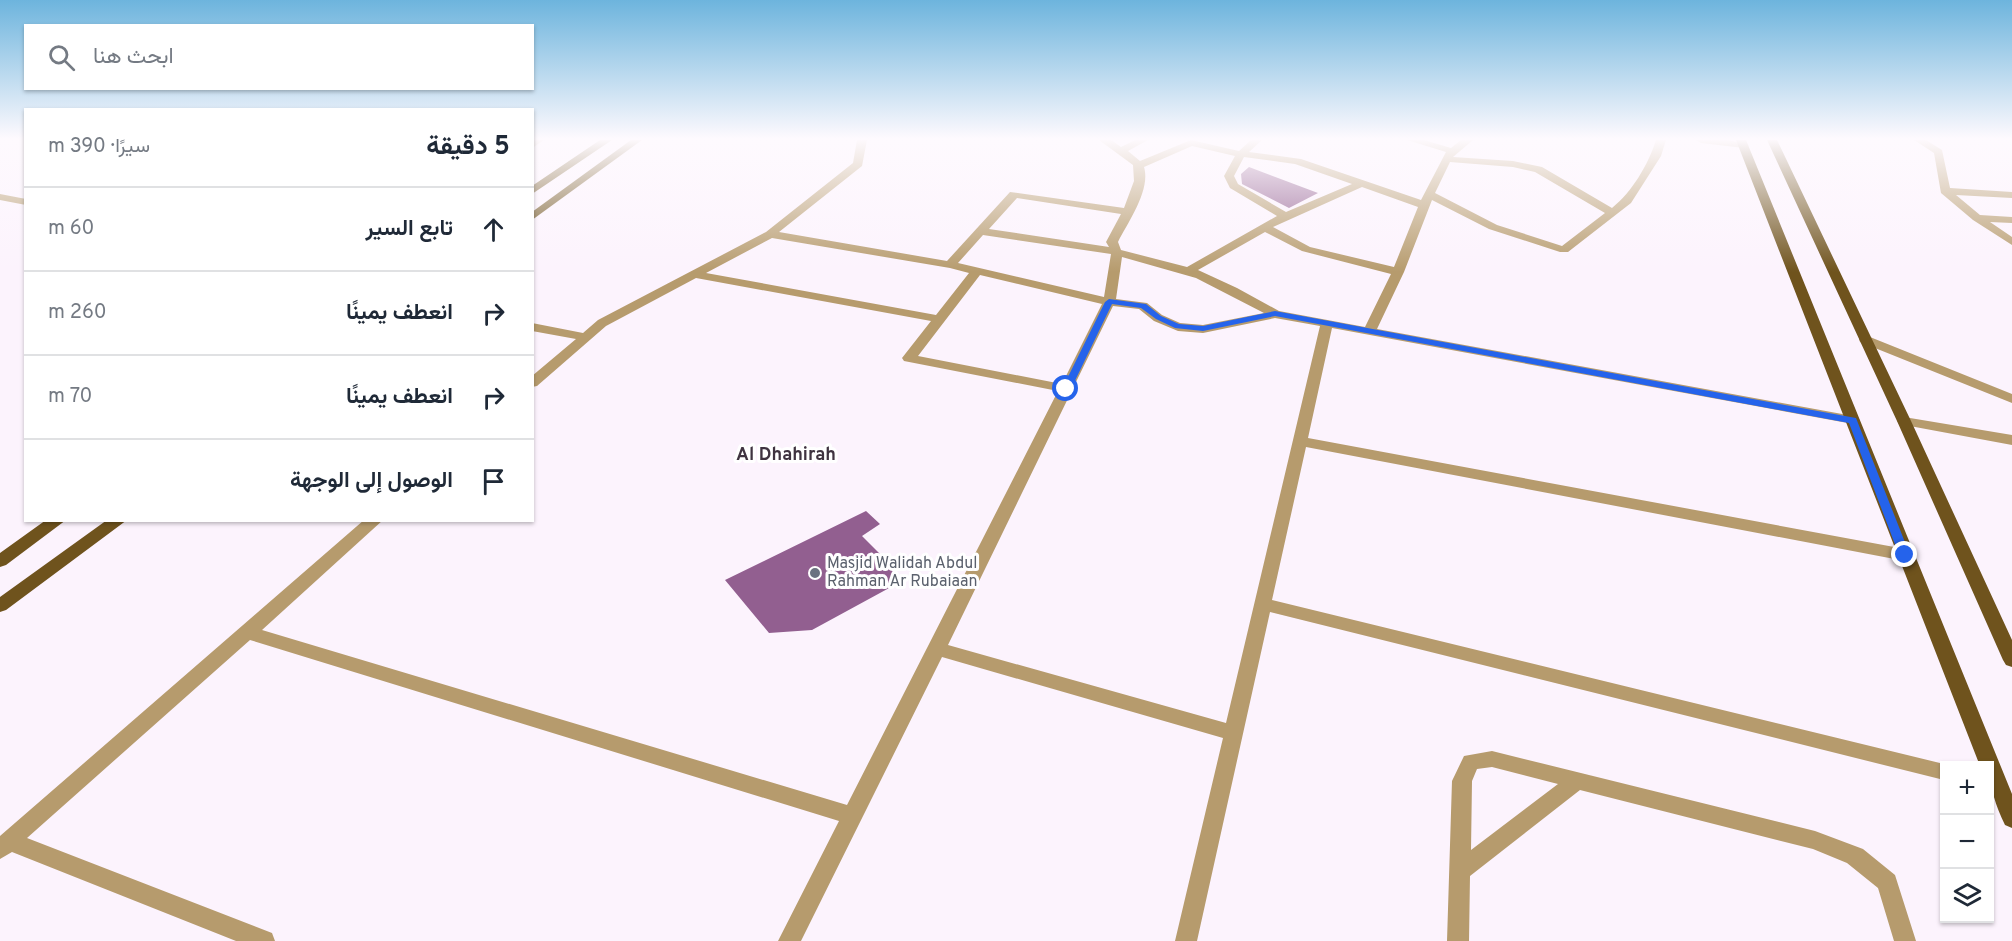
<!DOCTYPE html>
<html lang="ar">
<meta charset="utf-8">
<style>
:root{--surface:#fff;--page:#f2f2f3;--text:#1f2937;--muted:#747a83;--line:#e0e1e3}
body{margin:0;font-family:Overpass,Vazirmatn,sans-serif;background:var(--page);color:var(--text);direction:rtl}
.controls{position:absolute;right:18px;bottom:18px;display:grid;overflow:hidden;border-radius:0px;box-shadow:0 2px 4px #0004}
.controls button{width:54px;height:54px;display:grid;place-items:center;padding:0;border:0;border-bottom:2px solid var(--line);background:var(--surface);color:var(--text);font:30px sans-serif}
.stop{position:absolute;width:18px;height:18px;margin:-14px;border:4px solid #2563eb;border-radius:50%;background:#fff}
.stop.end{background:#2563eb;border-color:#fff;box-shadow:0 2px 6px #0008}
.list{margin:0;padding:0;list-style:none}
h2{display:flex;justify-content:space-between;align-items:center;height:78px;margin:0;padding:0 24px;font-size:26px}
h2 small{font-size:20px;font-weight:400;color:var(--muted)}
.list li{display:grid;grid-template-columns:39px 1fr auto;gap:18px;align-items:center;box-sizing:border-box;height:84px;padding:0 24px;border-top:2px solid var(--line)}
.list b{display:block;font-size:22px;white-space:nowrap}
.list em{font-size:20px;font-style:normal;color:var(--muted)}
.icon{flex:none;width:33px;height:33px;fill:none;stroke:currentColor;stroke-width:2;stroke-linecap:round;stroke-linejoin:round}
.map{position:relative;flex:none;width:2012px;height:941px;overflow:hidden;direction:ltr}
.search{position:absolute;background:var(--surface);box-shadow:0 2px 4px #0004;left:24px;top:24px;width:510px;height:66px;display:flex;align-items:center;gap:15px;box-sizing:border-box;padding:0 21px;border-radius:0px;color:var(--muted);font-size:22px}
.panel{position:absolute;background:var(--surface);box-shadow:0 2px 4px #0004;left:24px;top:108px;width:510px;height:414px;border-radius:0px;direction:rtl}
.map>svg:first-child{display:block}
.building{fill:#925f90}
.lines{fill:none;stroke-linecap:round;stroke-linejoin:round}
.minor{fill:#b69b6d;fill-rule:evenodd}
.major{fill:#6f531d;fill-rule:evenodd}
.route{fill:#2563eb}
.worship-dot{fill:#6b7280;stroke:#fff;stroke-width:2}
.labels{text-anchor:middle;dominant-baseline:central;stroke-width:6;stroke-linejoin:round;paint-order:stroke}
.worship-label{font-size:16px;fill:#5b616d;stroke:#fff;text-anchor:start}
.neighbourhood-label{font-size:18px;font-weight:bold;fill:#3f3340;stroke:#fff}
</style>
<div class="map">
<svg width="2012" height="941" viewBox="0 0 2012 941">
<rect width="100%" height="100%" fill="#fcf3fd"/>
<path class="building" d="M1249,167L1318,193L1289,208L1242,184L1241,174Z
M866,511L880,524L862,536L893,567L891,587L812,630L769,633L725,580Z"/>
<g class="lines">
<path class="minor" d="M532,140H544L532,148Z
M857,140H867L862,166L779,232L947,261L1010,192L1124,208L1134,181L1133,165L1099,140H1111L1121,147L1135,140H1148L1128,151L1140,161L1191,140L1239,151L1251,140H1262L1249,152L1301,159L1421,200L1446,152L1407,140H1424L1451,148L1461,140H1473L1453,157L1513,161L1542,167L1612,208C1632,192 1648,165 1656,140H1666L1661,156L1631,203L1568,252H1560L1489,229L1432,200L1404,272L1377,329L1853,416L1860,420L1858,423L1853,424L1332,328L1308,438L1905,549L1911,551L1913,555L1911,559L1905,561L1306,447L1272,600L1944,764L1950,766H1944V780L1270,612L1197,941H1175L1223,738L942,657L801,941H778L839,821L250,640L27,838L272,933L275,941H236L12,852L0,859V836L364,520H383L262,630L847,805L1058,391L904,361L902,358L931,321L696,278L606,326L537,386L532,387V376L576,339L532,331V323L583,333L598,320L766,232L853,163ZM1192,146L1235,156L1224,176L1230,188L1277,216L1187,267L1121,250L1118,242C1128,222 1151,190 1144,167ZM1244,157L1295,164L1352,184L1286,212L1238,184L1234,176ZM1450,162L1513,167L1535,172L1605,213L1562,246L1497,225L1435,193ZM1362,187L1418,207L1394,267L1310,247L1273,227ZM1017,198L1121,214L1106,242L1109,247L989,229ZM1265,232L1302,251L1391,274L1365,327L1279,311L1237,288L1198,270ZM983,235L1111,254L1104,297L958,263ZM772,238L950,268L969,273L936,315L706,273ZM1122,257L1196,278L1264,313L1203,325L1180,323L1162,315L1147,303L1116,299ZM980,275L1102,304L1062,384L918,356ZM1113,306L1139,309L1154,321L1178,331L1203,333L1275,318L1320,326L1226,723L948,645Z
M1696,140H1728L1749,145L1744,148L1701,143Z
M1914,140H1926L1942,150L1950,188L2012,192V198L1956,195L1980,215L2012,217V223L1990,222L2012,237V245L1973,220L1941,193L1934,153Z
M0,194L26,199V205L0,200Z
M1865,335L2012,394V403L1860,342L1859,339L1860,336Z
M1904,417L2012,435V445L1899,424L1897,421Z
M1492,751L1815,831L1863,849L1895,875L1916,941H1894L1878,888L1847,863L1813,849L1580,790L1470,876L1469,941H1447L1452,781L1464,756ZM1492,767L1558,784L1471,850L1472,781L1477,769Z"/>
<path class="major" d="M600,140H612L532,194V186Z
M631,140H642L532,220V212Z
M1736,140H1746L2012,794V828L2005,825C1995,804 1990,789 1990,766H1980Z
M1767,140H1777L1911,421L2012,640V667L2006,665L2003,660L1897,421Z
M46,520H66L6,565L0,567V553Z
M107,520H127L6,610L0,612V597Z"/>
</g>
<linearGradient id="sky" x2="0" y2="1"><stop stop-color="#6db4dd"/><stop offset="0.51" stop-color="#fefafe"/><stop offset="1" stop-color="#fefafe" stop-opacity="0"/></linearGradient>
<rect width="2012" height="272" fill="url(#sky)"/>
<path class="route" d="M1109,299L1146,304L1161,316L1179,324L1203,326L1275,311L1856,418L1910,555L1905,559L1899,555L1849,423L1275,316L1203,331L1175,328L1156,319L1141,308L1112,304L1071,389L1063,391L1062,389L1105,302Z"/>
<circle class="worship-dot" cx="815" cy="573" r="6"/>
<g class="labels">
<g class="worship-label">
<text x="827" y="564">Masjid Walidah Abdul<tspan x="827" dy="18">Rahman Ar Rubaiaan</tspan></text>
</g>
<g class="neighbourhood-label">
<text x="786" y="455">Al Dhahirah</text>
</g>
</g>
</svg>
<div class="controls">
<button>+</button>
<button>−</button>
<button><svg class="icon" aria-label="layers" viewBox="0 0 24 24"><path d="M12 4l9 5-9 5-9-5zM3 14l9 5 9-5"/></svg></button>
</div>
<div class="stop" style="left:1066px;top:389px"></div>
<div class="stop end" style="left:1905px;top:555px"></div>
<div class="search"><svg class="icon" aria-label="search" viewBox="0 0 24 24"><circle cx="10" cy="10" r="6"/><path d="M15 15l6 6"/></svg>ابحث هنا</div>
<section class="panel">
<h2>5 دقيقة<small>سيرًا · 390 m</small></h2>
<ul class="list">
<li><svg class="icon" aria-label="ahead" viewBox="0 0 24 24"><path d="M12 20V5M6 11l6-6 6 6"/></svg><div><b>تابع السير</b></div><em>60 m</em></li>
<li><svg class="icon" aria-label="right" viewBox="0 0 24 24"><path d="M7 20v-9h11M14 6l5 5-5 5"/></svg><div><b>انعطف يمينًا</b></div><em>260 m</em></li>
<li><svg class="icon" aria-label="right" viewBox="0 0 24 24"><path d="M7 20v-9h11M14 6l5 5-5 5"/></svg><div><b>انعطف يمينًا</b></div><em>70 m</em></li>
<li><svg class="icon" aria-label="arrive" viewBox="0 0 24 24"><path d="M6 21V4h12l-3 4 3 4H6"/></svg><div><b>الوصول إلى الوجهة</b></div></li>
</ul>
</section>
</div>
